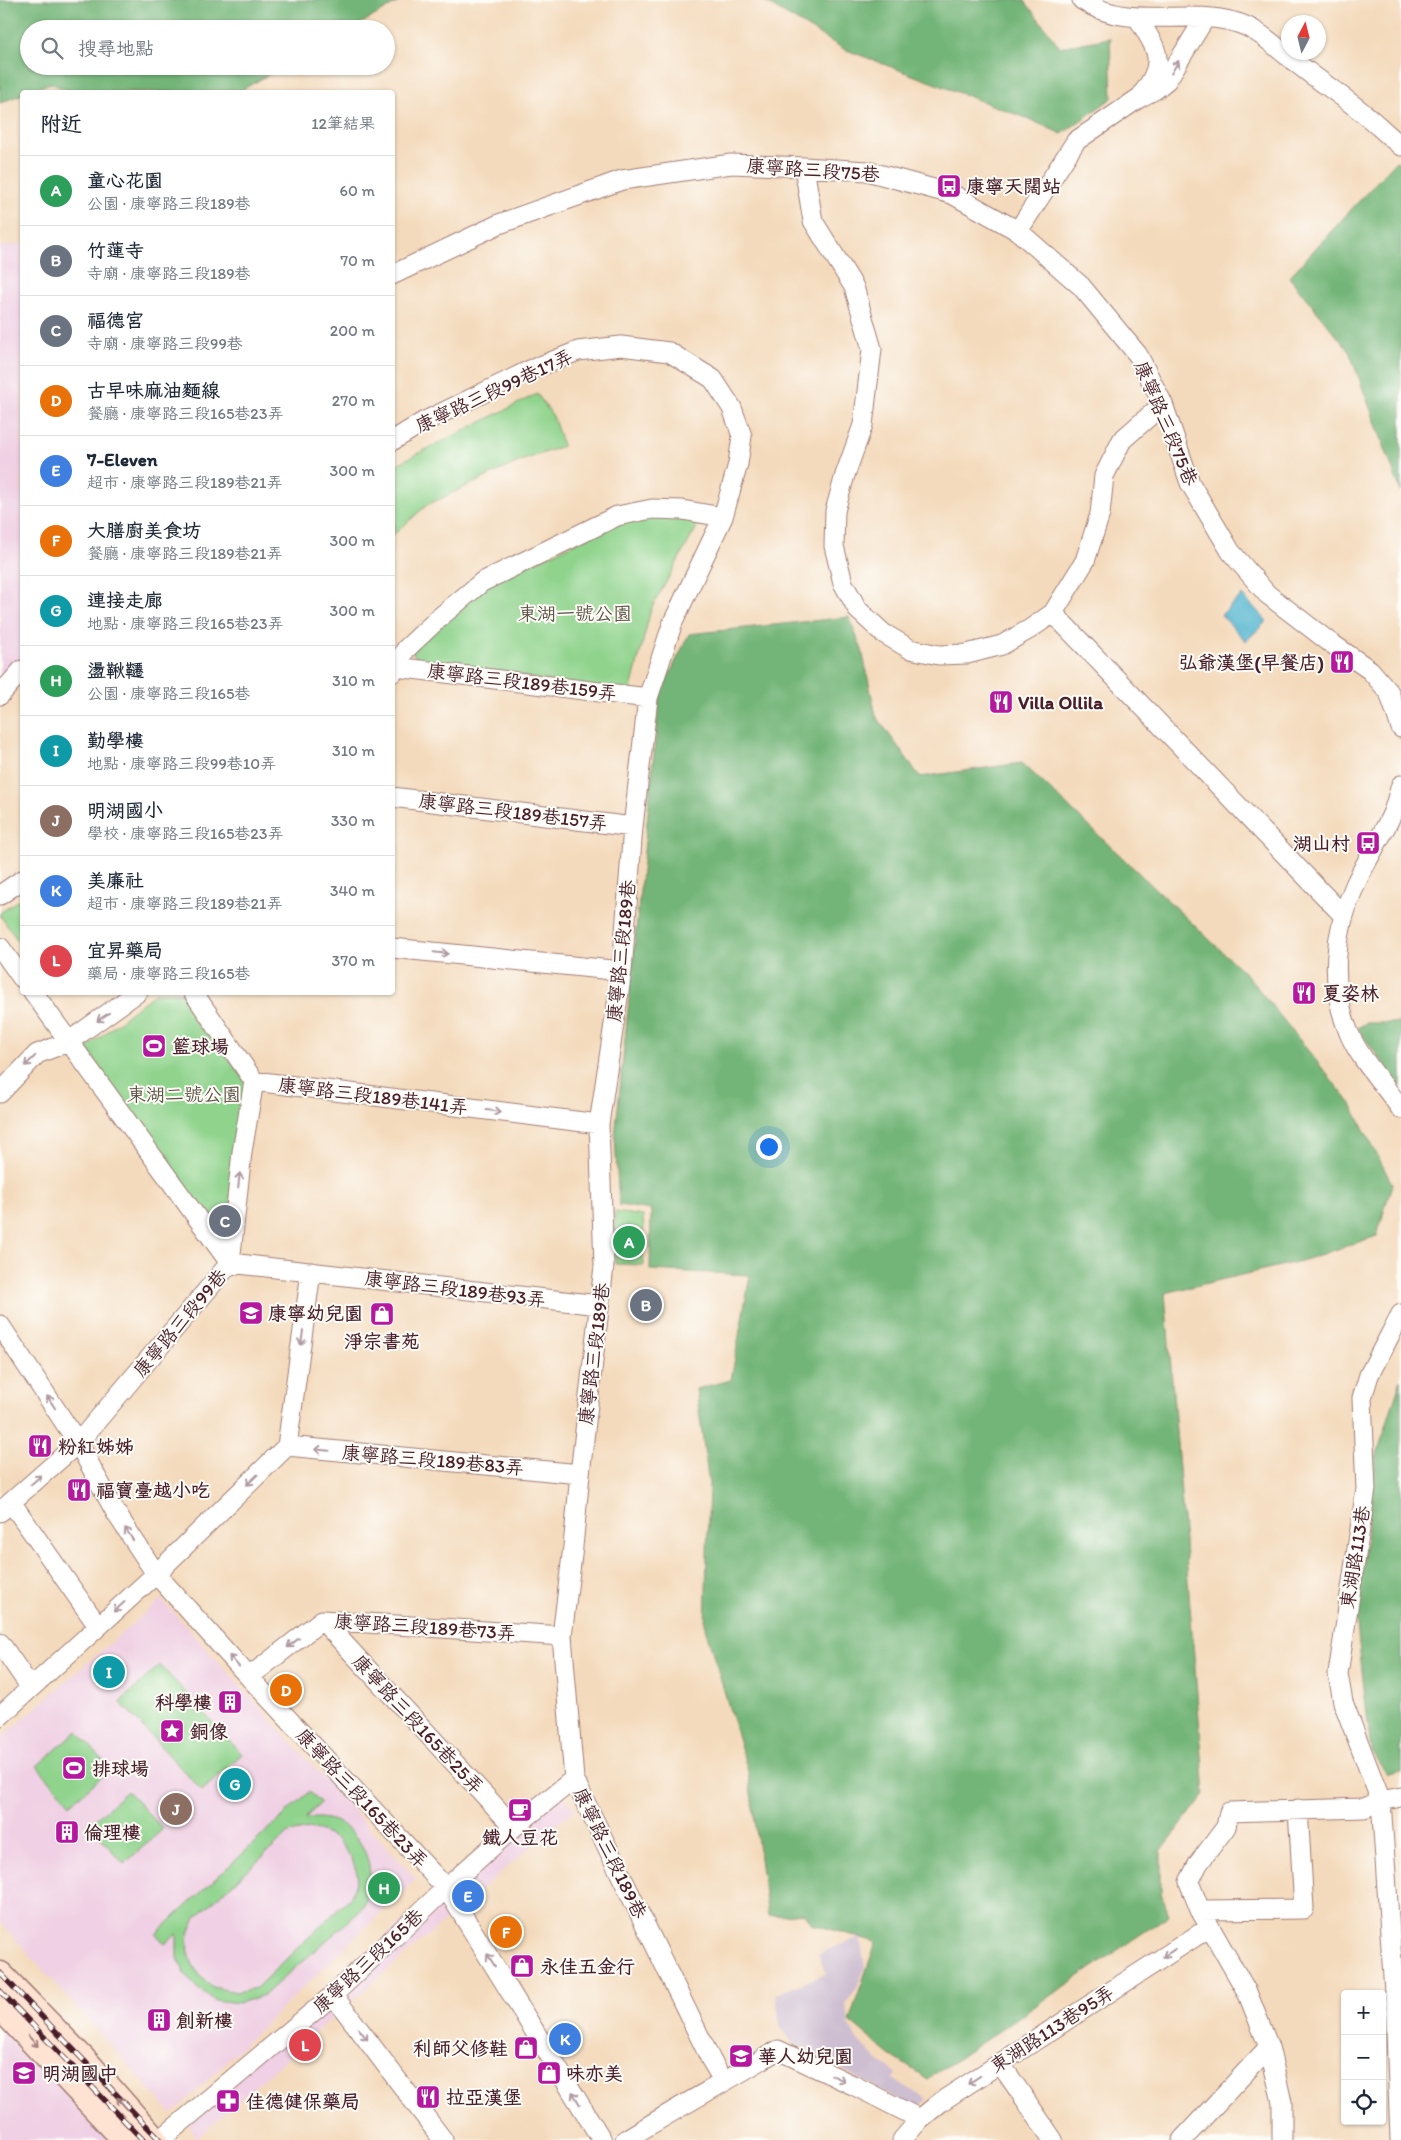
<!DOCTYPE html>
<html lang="zh-TW">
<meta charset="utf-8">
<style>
:root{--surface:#fff;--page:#f2f2f3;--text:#1f2937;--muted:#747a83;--line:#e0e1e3;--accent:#111827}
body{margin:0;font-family:Itim,"LXGW WenKai TC",sans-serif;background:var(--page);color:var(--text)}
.controls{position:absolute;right:15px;bottom:15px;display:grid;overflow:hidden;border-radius:5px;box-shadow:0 1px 4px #0004}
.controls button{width:45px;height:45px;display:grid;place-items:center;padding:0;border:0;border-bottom:1px solid var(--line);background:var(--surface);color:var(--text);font:25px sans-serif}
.compass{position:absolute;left:1281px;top:15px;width:45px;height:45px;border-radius:50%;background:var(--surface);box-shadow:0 1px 4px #0004;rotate:7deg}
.you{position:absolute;left:768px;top:1146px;width:18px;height:18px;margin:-12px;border:4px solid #fff;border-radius:50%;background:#1a73e8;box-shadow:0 0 0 8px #1a73e833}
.badge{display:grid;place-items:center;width:32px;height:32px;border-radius:50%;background:var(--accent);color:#fff;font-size:16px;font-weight:700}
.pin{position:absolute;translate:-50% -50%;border:2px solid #fff;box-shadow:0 1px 5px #0006}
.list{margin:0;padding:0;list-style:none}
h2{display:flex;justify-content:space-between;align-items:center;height:65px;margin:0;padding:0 20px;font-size:21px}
h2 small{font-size:16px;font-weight:400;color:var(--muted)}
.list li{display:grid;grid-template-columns:32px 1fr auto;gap:15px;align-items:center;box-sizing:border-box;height:70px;padding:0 20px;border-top:1px solid var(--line)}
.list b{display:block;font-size:19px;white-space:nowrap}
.list p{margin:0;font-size:16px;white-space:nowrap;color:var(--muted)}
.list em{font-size:16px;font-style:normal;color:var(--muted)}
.icon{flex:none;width:28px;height:28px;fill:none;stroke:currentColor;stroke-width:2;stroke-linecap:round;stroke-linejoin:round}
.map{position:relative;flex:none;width:1401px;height:2140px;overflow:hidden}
.search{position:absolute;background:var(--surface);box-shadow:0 1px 4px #0004;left:20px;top:20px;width:375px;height:55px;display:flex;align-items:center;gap:12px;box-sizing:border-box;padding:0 18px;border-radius:28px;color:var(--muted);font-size:19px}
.panel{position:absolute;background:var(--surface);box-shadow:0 1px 4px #0004;left:20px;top:90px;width:375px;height:905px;border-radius:5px}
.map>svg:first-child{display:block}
.built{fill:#f0d0e4}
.industrial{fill:#cebed1}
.green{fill:#8fd38c;stroke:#6c795c;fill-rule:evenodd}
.forest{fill:#73b578;stroke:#5e6a52}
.water{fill:#50b4cf;stroke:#4d6a7d}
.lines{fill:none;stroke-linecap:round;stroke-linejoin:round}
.street-casing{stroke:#9f7c74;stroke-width:21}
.secondary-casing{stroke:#9f7c74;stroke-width:29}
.street{stroke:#fff;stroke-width:19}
.secondary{stroke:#fee3d2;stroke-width:26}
.rail-casing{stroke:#4a1f2b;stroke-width:5.5}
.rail{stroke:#fdfcf7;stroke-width:4;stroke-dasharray:11;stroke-linecap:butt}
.oneway{stroke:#ae9aa0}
.oneway2{stroke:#a4817e}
.labels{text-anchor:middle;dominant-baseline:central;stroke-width:4;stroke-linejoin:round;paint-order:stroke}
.street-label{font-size:19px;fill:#4a1f2b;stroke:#fdfcf7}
.poi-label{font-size:19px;font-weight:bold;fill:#4a1f2b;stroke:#fdfcf7;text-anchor:start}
.park-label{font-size:19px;fill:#5f5548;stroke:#fdfcf7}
</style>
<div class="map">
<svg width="1401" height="2140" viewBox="0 0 1401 2140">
<rect width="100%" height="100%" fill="#fdfcf7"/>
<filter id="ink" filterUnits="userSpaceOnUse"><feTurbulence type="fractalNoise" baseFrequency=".02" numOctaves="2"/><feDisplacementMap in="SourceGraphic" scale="10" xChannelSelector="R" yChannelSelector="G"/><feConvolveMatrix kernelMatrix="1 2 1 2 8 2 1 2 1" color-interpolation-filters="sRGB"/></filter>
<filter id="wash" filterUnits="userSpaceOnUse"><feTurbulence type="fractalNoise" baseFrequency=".0096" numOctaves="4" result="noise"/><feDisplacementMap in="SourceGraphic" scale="20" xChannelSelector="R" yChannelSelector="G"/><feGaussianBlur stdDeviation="1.12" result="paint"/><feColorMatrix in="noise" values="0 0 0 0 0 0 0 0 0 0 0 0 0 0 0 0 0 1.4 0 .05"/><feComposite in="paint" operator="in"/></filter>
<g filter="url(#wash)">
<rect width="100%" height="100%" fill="#f4dabc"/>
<path class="built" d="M22,244V658L0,684V247Z
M161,1599L416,1879L172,2114L0,1922V1739Z
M556,1787L575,1809L319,2029L196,2139L185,2114Z
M0,2022L113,2140H0Z"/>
<path class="industrial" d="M860,1937L865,1968L856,1989L846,2003L848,2022L856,2038L879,2062L897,2073L893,2079L927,2099L918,2110L793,2043L780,2026L776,1994L826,1974L818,1954Z"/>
<path class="green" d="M537,394L553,416L563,446L518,462L427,505L393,535V466Z
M703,516L651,609L630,693L419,661L412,652L449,603L627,518Z
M22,897V947L0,915V913Z
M155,993H182L247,1084L225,1245L215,1249L87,1048Z
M615,1212L643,1216C644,1232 642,1248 644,1265L615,1264Z
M160,1665L242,1754L202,1791L120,1702Z
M77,1731L111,1769L70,1804L37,1766Z
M127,1791L163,1829L124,1864L89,1825Z
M309,1792L321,1803L305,1818C316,1818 328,1817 339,1823C370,1839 380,1885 359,1912L264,1995L239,2003L214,2000L197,1988L186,1976L177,1957V1934L165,1944L156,1934ZM309,1829L319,1831L337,1839L352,1859L358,1876L351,1897L256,1988L236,1992L213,1987L202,1978L194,1967L189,1956L188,1939L190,1931L196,1917L289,1833Z"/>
<path class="forest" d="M0,0H402L351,29H29V66H284L238,92H72L50,83L0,103Z
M762,0H1024L1060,47L1110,38L1112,98L1062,134L1031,120L844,49Z
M1396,161L1401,163V492L1349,351L1289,277Z
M849,617L862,650L876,716L920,777L1022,763L1248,976L1351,1104L1392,1184L1377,1236L1301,1261L1165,1293L1205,1794L1161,1851V1893L1169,1915L928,2079L890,2055L849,2021L876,1942L812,1924L805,1913L768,1916L748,1771L705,1627L709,1484L696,1389L731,1380L750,1275L650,1270L651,1210L619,1205L615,1137L660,694L689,634Z
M1367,1023H1401V1087L1357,1028Z
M1401,1379V1772L1387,1774L1371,1751L1356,1617L1376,1457Z"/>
<path class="water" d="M1242,595L1267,621L1246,641L1221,615Z"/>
</g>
<g filter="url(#ink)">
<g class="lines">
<defs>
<path id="street" d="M1082,0C1127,31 1184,8 1234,22C1258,28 1275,47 1294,61C1315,78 1337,92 1358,109C1373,120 1386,134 1401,146
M1138,18C1156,49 1168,60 1143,93
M804,167L813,221L854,287L872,349L863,425L845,475L835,511L834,546L843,583L858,610L883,633L910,649L939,655L967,654L1002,645L1030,629L1053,613L1085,561L1100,514L1104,476L1122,440L1163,404
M1018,231L1076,141L1139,98L1156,89L1167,80L1205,18
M392,275L499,224L622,180L731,164L804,167L867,171L952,194L1018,231L1081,286L1138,355L1163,404L1190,483L1231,552L1267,594L1328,641L1370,670L1389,692L1401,728
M392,441L423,422L530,370L578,351L621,346L669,352L713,379L732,408L742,436L738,464L723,517L673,622L648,698L633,827L622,971L599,1124L604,1266L580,1474L573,1547L562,1636L574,1779L711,2060L724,2082
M1053,613L1343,915
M396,667L648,698
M392,673L406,649L440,617L482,582L617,516L652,509L682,510L723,517
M0,695L22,670
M1401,785C1398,794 1396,805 1392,814C1381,838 1366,861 1355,885C1334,932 1329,985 1349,1033C1361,1061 1384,1084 1401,1109
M392,797L633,827
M0,895L22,880
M0,947L22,978
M392,948L622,971
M33,992L230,1263
M193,992L254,1081L599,1124
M0,1093L37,1054L68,1042L138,992
M230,1263L599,1305
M0,1325L78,1443L116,1513L156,1574L249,1677L446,1888L602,2140
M287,1446L580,1474
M287,1446L311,1272
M11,1502L98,1626
M0,1512L78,1443L230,1263L242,1152L254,1081
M322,1620L514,1827
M0,1643L31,1688
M249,1677L322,1620L562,1636
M0,1716L156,1574L287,1446
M1200,1910L1304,1909L1298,1809
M333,1995L443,2140
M1000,2063L1053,2140
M160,2140L333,1995L446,1888L514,1827L574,1779
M625,2140C675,2109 727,2081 778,2050L855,2086L920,2119
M902,2140L920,2119L942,2101L1210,1927
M1182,2140L1269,2047
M1282,2140V2102L1269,2047L1247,1992L1200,1910L1189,1882L1198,1864L1226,1827L1229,1812L1364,1808L1381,1801L1401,1797
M1400,2140L1395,2006L1381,1801L1343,1702L1338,1674L1366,1489L1362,1398L1369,1375L1401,1314"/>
<path id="secondary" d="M0,1975L90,2067L154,2140
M0,2006L126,2140"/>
</defs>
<use href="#street" class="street-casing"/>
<use href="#secondary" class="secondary-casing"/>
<use href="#street" class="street"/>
<use href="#secondary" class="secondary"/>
<defs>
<path id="rail" d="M0,1973L160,2140
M0,1991L143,2140"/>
</defs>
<use href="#rail" class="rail-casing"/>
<use href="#rail" class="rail"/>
</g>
<defs><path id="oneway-shaft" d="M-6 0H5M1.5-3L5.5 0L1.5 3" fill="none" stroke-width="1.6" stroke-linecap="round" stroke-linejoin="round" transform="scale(1.25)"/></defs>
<g class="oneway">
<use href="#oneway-shaft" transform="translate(1175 67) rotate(-59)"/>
<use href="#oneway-shaft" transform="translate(441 953) rotate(6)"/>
<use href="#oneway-shaft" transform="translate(103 1017) rotate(145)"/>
<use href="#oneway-shaft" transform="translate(30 1061) rotate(135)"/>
<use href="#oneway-shaft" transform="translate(494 1111) rotate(7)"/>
<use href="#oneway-shaft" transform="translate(239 1180) rotate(-84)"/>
<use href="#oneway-shaft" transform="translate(302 1338) rotate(98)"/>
<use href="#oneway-shaft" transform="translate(51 1402) rotate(-123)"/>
<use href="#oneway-shaft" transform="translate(322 1450) rotate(-175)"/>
<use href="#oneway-shaft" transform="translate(36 1480) rotate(-41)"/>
<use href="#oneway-shaft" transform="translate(252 1480) rotate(136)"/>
<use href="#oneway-shaft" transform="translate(129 1534) rotate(-123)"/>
<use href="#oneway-shaft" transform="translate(119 1607) rotate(138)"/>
<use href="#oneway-shaft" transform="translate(293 1643) rotate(142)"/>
<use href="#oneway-shaft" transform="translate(234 1661) rotate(-132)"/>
<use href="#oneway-shaft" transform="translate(1169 1953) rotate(147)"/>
<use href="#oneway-shaft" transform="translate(491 1960) rotate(-122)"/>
<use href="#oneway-shaft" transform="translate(363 2034) rotate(52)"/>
<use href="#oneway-shaft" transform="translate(838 2078) rotate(25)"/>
<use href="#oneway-shaft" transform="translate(974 2080) rotate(147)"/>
<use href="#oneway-shaft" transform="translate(576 2098) rotate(-121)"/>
</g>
<g class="oneway2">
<use href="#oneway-shaft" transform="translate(33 2041) rotate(47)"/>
<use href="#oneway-shaft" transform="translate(122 2103) rotate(-131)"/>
</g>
</g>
<defs>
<symbol id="bus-square" viewBox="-11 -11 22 22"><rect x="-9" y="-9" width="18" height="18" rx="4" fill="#b5179e" stroke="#fdfcf7"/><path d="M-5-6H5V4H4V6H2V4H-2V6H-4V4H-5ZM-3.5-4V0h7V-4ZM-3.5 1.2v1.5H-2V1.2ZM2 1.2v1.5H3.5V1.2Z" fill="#fff"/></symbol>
<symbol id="restaurant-square" viewBox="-11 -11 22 22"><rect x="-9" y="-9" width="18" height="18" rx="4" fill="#b5179e" stroke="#fdfcf7"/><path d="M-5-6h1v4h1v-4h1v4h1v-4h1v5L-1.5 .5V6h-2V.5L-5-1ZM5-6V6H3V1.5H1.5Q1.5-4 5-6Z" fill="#fff"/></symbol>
<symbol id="stadium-square" viewBox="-11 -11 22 22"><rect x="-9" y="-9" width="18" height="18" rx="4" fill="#b5179e" stroke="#fdfcf7"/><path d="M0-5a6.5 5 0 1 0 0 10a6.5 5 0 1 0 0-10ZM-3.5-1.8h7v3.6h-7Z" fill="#fff"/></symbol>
<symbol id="school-square" viewBox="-11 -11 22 22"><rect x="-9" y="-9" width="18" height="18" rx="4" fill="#b5179e" stroke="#fdfcf7"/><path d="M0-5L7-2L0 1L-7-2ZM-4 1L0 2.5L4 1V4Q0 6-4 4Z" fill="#fff"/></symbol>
<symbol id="shop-square" viewBox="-11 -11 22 22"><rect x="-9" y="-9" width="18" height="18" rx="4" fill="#b5179e" stroke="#fdfcf7"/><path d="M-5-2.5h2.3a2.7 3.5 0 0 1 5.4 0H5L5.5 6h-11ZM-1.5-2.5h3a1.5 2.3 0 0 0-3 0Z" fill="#fff"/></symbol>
<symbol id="building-square" viewBox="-11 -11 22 22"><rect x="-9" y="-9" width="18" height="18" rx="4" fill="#b5179e" stroke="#fdfcf7"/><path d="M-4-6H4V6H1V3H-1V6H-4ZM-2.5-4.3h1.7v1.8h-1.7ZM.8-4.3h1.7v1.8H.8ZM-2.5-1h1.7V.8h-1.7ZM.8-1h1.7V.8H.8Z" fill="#fff"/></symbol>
<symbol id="sight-square" viewBox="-11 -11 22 22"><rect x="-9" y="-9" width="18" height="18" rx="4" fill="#b5179e" stroke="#fdfcf7"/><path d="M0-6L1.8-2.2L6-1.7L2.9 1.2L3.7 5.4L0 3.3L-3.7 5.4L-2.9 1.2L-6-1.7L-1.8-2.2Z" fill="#fff"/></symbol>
<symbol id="cafe-square" viewBox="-11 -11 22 22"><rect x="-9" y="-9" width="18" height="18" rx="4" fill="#b5179e" stroke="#fdfcf7"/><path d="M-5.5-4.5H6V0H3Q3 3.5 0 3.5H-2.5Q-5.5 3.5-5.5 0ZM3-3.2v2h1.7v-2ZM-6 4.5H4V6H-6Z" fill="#fff"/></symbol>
<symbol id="pharmacy-square" viewBox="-11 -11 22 22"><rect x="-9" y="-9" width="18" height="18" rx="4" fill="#b5179e" stroke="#fdfcf7"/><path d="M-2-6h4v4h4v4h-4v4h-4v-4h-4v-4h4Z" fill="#fff"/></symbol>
</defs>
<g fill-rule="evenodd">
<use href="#bus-square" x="935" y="172" width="28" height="28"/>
<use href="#restaurant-square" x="1328" y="648" width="28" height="28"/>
<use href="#restaurant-square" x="987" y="688" width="28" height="28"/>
<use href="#bus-square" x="1354" y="829" width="28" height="28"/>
<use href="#restaurant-square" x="1290" y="979" width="28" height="28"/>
<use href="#stadium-square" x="140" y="1032" width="28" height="28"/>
<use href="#school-square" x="237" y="1299" width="28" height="28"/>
<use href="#shop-square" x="368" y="1300" width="28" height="28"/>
<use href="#restaurant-square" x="26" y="1432" width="28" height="28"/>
<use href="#restaurant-square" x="65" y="1476" width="28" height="28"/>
<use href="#building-square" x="216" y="1688" width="28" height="28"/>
<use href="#sight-square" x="158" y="1717" width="28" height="28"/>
<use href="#stadium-square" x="60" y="1754" width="28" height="28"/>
<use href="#cafe-square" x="506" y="1796" width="28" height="28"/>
<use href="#building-square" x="53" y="1818" width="28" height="28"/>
<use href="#shop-square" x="508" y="1952" width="28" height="28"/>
<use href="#building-square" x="145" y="2006" width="28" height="28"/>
<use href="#shop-square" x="512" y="2034" width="28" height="28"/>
<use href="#school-square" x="727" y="2042" width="28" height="28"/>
<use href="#school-square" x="10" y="2059" width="28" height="28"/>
<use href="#shop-square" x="535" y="2059" width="28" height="28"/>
<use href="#restaurant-square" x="414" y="2083" width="28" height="28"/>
<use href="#pharmacy-square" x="214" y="2087" width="28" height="28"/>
</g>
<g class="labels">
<g class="street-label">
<text transform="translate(813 170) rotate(4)">康寧路三段75巷</text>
<text transform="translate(494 391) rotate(-25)">康寧路三段99巷17弄</text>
<text transform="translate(1166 423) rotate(67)">康寧路三段75巷</text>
<text transform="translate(522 682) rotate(7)">康寧路三段189巷159弄</text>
<text transform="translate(513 812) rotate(7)">康寧路三段189巷157弄</text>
<text transform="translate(621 951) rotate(-84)">康寧路三段189巷</text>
<text transform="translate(373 1096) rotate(7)">康寧路三段189巷141弄</text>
<text transform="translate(455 1289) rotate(7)">康寧路三段189巷93弄</text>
<text transform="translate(180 1323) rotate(-50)">康寧路三段99巷</text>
<text transform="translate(594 1354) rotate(-83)">康寧路三段189巷</text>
<text transform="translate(433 1460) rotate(5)">康寧路三段189巷83弄</text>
<text transform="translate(1355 1557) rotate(-81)">東湖路113巷</text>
<text transform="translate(425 1627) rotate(4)">康寧路三段189巷73弄</text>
<text transform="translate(418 1724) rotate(47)">康寧路三段165巷25弄</text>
<text transform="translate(362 1798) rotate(47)">康寧路三段165巷23弄</text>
<text transform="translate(610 1853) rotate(64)">康寧路三段189巷</text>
<text transform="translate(368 1961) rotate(-43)">康寧路三段165巷</text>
<text transform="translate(1052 2029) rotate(-33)">東湖路113巷95弄</text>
</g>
<g class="poi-label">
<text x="966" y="186">康寧天闊站</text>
<text x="1324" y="662" text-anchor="end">弘爺漢堡(早餐店)</text>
<text x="1018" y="702">Villa Ollila</text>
<text x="1350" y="843" text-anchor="end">湖山村</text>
<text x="1322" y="993">夏姿林</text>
<text x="172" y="1046">籃球場</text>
<text x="268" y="1313">康寧幼兒園</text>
<text x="382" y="1341" text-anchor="middle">淨宗書苑</text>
<text x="58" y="1446">粉紅姊姊</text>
<text x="96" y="1490">福寶臺越小吃</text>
<text x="212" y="1702" text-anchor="end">科學樓</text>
<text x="190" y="1731">銅像</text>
<text x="92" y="1768">排球場</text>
<text x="84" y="1832">倫理樓</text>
<text x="520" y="1837" text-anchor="middle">鐵人豆花</text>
<text x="540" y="1966">永佳五金行</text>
<text x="176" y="2020">創新樓</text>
<text x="508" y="2048" text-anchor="end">利師父修鞋</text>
<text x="758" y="2056">華人幼兒園</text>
<text x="42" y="2073">明湖國中</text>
<text x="566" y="2073">味亦美</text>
<text x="446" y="2097">拉亞漢堡</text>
<text x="246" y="2101">佳德健保藥局</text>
</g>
<g class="park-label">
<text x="575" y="613">東湖一號公園</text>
<text x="184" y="1094">東湖二號公園</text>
</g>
</g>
</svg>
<div class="controls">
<button>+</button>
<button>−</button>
<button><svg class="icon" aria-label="locate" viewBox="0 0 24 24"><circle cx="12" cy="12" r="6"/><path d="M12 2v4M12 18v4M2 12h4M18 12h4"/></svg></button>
</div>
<svg class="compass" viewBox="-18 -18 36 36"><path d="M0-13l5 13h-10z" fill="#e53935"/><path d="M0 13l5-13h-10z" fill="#747a83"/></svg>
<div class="you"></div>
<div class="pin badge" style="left:629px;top:1242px;background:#2e9e5b">A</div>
<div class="pin badge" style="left:646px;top:1305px;background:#6b7280">B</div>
<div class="pin badge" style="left:225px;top:1221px;background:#6b7280">C</div>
<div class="pin badge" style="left:286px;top:1690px;background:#e8710a">D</div>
<div class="pin badge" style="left:468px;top:1896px;background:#3f7fe0">E</div>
<div class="pin badge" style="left:506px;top:1932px;background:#e8710a">F</div>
<div class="pin badge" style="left:235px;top:1784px;background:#0f9aa8">G</div>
<div class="pin badge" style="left:384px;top:1888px;background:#2e9e5b">H</div>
<div class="pin badge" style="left:109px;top:1672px;background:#0f9aa8">I</div>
<div class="pin badge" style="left:176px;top:1809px;background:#8d6e63">J</div>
<div class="pin badge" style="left:565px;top:2039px;background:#3f7fe0">K</div>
<div class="pin badge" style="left:305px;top:2045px;background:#e0444e">L</div>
<div class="search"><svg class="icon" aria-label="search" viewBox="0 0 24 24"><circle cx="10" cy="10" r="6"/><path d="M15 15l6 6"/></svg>搜尋地點</div>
<section class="panel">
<h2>附近<small>12筆結果</small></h2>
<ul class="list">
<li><span class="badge" style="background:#2e9e5b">A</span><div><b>童心花園</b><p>公園 · 康寧路三段189巷</p></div><em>60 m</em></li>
<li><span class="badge" style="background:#6b7280">B</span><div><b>竹蓮寺</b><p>寺廟 · 康寧路三段189巷</p></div><em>70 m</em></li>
<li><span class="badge" style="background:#6b7280">C</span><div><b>福德宮</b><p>寺廟 · 康寧路三段99巷</p></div><em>200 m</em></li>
<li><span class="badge" style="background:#e8710a">D</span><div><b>古早味麻油麵線</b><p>餐廳 · 康寧路三段165巷23弄</p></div><em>270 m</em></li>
<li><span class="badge" style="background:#3f7fe0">E</span><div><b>7-Eleven</b><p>超市 · 康寧路三段189巷21弄</p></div><em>300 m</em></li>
<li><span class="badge" style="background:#e8710a">F</span><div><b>大膳廚美食坊</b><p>餐廳 · 康寧路三段189巷21弄</p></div><em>300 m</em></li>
<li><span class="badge" style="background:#0f9aa8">G</span><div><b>連接走廊</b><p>地點 · 康寧路三段165巷23弄</p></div><em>300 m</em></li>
<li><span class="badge" style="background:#2e9e5b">H</span><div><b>盪鞦韆</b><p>公園 · 康寧路三段165巷</p></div><em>310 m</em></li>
<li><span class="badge" style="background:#0f9aa8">I</span><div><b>勤學樓</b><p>地點 · 康寧路三段99巷10弄</p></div><em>310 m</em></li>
<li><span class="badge" style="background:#8d6e63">J</span><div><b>明湖國小</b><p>學校 · 康寧路三段165巷23弄</p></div><em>330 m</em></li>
<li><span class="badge" style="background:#3f7fe0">K</span><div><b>美廉社</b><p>超市 · 康寧路三段189巷21弄</p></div><em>340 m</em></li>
<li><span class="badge" style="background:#e0444e">L</span><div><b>宜昇藥局</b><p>藥局 · 康寧路三段165巷</p></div><em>370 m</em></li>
</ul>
</section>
</div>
